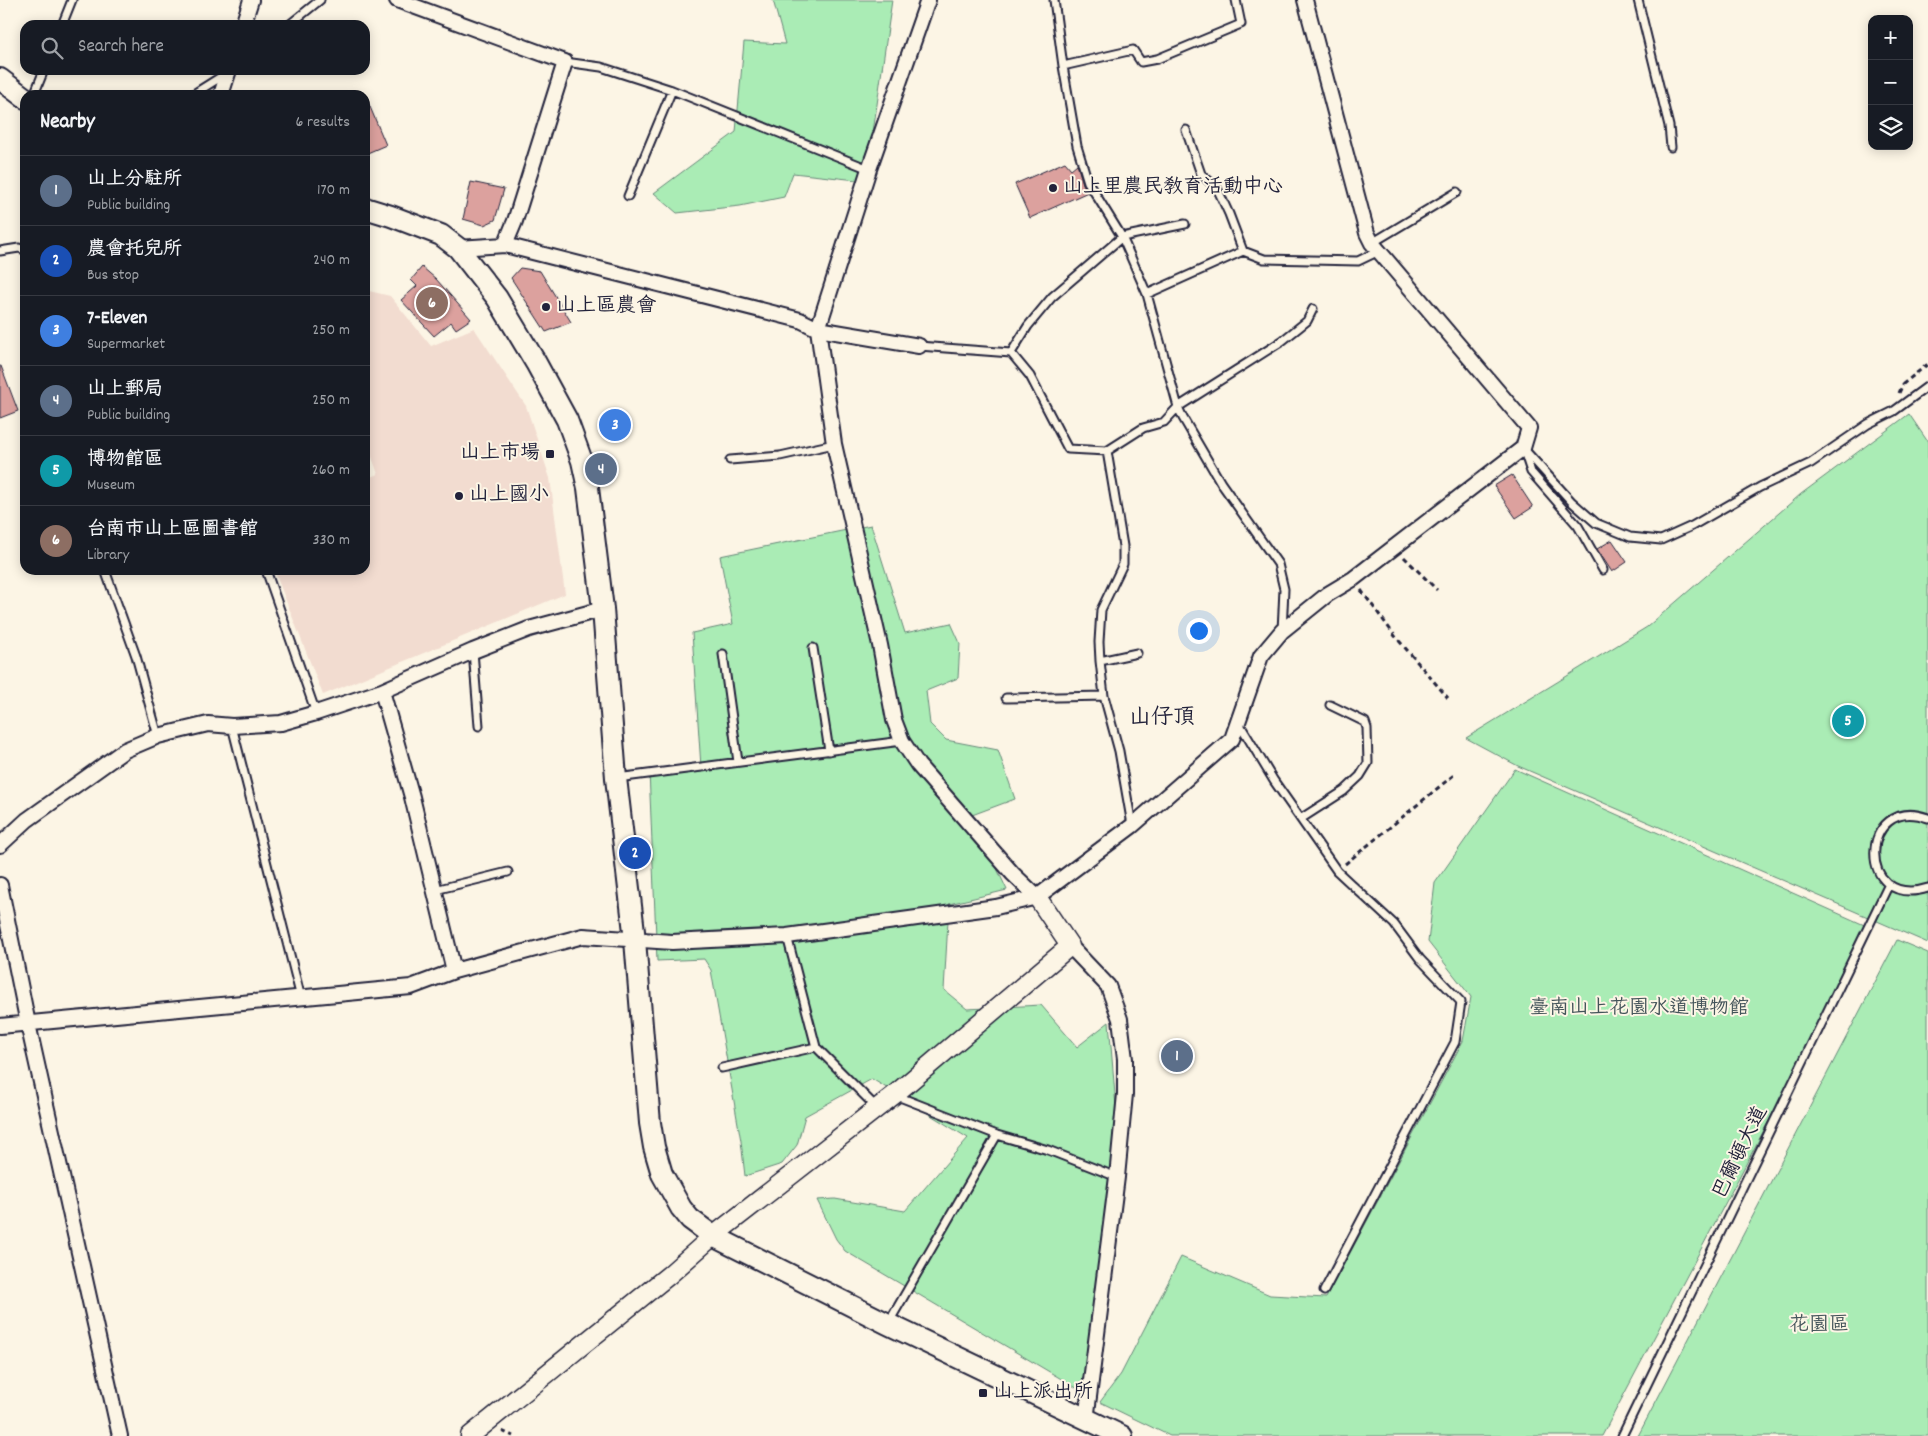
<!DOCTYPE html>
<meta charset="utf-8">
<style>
:root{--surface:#171b24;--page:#20242c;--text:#f1f3f6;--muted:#9ea1a6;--line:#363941;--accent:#9495a2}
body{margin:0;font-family:Dekko,"LXGW WenKai TC",sans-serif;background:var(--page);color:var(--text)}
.controls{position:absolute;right:15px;top:15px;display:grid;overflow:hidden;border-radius:10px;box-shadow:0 2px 12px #0003}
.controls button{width:45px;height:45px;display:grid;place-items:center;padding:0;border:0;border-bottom:1px solid var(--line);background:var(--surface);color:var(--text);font:25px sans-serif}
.you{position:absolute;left:1198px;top:630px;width:18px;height:18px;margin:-12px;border:4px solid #fff;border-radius:50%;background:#1a73e8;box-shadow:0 0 0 8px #1a73e833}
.badge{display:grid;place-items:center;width:32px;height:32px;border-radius:50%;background:var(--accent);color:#fff;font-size:16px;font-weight:700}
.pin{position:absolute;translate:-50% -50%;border:2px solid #fff;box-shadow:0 1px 5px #0006}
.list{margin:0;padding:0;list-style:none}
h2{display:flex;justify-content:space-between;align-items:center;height:65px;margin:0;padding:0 20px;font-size:21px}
h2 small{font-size:16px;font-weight:400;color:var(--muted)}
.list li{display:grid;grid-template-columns:32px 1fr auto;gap:15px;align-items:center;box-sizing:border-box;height:70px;padding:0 20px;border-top:1px solid var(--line)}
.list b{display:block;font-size:19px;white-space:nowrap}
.list p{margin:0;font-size:16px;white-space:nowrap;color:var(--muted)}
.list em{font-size:16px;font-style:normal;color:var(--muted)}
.icon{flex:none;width:28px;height:28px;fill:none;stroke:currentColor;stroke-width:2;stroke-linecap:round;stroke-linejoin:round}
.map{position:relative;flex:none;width:1928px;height:1436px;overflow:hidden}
.search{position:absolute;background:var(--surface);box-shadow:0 2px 12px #0003;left:20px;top:20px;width:350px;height:55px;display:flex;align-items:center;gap:12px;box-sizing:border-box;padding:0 18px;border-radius:15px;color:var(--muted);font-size:19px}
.panel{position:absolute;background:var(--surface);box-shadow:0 2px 12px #0003;left:20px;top:90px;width:350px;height:485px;border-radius:15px}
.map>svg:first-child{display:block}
.built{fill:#f2dcd0}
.green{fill:#aaecb5;stroke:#668778}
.building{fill:#dca19e;stroke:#22223b}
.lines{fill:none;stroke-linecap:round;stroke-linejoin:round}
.service-casing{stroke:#22223b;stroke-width:11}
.minor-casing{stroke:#22223b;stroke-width:18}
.tertiary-casing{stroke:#22223b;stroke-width:21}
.secondary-casing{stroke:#22223b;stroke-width:24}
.path{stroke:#22223b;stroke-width:3;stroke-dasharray:5 4;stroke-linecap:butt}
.service{stroke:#fcf5e5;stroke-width:7}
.minor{stroke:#fcf5e5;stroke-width:14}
.tertiary{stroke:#fcf5e5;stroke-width:18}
.secondary{stroke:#fcf5e5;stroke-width:20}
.poi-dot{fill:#22223b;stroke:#fcf5e5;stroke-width:2}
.labels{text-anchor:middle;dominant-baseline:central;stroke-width:4;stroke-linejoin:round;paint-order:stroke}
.poi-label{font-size:20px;fill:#22223b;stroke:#fcf5e5;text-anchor:start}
.park-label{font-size:20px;fill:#44545a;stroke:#fcf5e5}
.street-label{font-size:20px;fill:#22223b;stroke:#fcf5e5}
.quarter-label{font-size:22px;fill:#22223b;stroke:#fcf5e5}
</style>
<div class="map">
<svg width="1928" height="1436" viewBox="0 0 1928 1436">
<rect width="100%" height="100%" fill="#fcf5e5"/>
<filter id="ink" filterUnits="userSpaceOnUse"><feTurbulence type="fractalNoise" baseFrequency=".02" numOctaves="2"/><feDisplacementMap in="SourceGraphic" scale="10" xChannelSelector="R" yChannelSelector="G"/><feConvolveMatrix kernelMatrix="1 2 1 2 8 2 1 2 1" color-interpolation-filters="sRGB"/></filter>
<g filter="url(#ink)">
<path class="built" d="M365,290L390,296L431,346L474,328L526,406L550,478L565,594L323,695L274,570H365V479L378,474L365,438Z"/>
<path class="green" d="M773,0H892L866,181L793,173L784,197L740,206L677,213L654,193L736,132L744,42L785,44Z
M1909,414L1928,442V943L1518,766L1466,738L1647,627L1801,494Z
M871,525L905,633L951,623L960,643L958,678L926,691L930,724L946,740L998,750L1015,799L972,815L1007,890L949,904L944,990L967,1009L1041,1005L1077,1047L1109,1022L1116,1107L1091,1366L1080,1390L845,1251L836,1239L817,1200L835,1199L905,1211L968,1138L872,1079L805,1116L797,1145L782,1164L745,1176L741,1141L711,970L704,959L657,961L649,771L701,767L692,633L733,624L720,556Z
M1515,769L1871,928L1602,1436H1170L1100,1402L1121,1374L1181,1257L1270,1295L1326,1298L1463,1041L1471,997L1428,942L1435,883Z
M1897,940L1928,953V1436H1638Z"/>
<path class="building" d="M365,95L386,145L365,154Z
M1065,162L1071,169L1077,164L1083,184L1088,192L1030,218L1015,184Z
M471,182L504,189L495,220L484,225L463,219Z
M422,267L436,279L471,319L456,329L451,322L434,336L401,300L417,286L411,280Z
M520,268L540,271L571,322L546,332L511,278Z
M0,366H1L18,411L0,418Z
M1512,475L1533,507L1516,518L1494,486Z
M1612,540L1627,562L1612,572L1597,549Z"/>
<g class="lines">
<defs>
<path id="service" d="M1054,0L1063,66L1077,146L1088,182L1122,237L1147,294L1178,407L1183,418L1221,483L1278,564L1284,589L1282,631
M1638,0L1669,126L1671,147
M62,25L72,0
M289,25L320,0
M565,62L601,67L672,90L869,169
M1063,66L1133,50L1141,62L1157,59L1241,24L1236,0
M34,95L44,70
M192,95L227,73
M1186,130L1201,174L1217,188L1229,214L1243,251L1264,259L1358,261L1379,251
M628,196L672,90
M1372,243L1457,192
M0,251L19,248L25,250
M1147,294L1243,251
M919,346L1011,353L1030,376L1068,449L1107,451L1143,428L1164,422L1178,407L1282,341L1307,321L1313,309
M1011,353L1028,326L1052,297L1122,237L1185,224
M1523,448L1572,502L1596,523L1630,537L1661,540L1692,526L1760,487L1811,463L1868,424L1894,411L1928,386
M1107,451L1123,546V564L1101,610L1099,642L1100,661L1104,696L1119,751L1132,825
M1524,451L1531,472L1578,526L1603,570
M730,460L780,456L834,444
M105,570L136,656L158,736
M266,570L316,713
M813,648L829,751
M473,651L479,726
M723,654L738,762
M1100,661L1137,653
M1006,698L1104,696
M1239,723L1274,781L1337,871L1394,924L1420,959L1461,1002L1455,1042L1324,1291
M232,726L301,998
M617,778L902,741
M1302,818L1344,791L1360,776L1368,763L1367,728L1365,722L1330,705
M1928,818C1859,793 1855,911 1928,888
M435,890L508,872
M787,936L816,1047L877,1108
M722,1068L816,1047
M897,1096L997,1135L1048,1150L1117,1177
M889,1322L997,1135
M1622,1436L1889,884"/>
<path id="minor" d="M397,0L565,62L515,221L505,245
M243,25L251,0
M221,95L229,70
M458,248L505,245L800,320L818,329L834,444L880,645L894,720L902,741L918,765L1013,874L1037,897
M919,346L818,329L869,169L928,0
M382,691L412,797L454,971
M0,845L27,820L125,750L158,736L208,724L232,726L281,723L316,713L382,691L473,651L529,629L603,609
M0,885L28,1024L120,1436
M1070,946L1108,986L1120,1019L1125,1059V1094L1117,1177L1086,1420
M0,1026L411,987L454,971L583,936L672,942L787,936L996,907L1037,897L1132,826L1232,739L1261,656L1282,631L1328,594L1353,579L1523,448L1529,428L1372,243L1367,233L1305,0"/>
<path id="tertiary" d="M470,1436L669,1275L713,1236L894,1095L1070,946L1037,897"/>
<path id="secondary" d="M0,79L25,98
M365,208L391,216L441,235L458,248L497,298L536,363L567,420L582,461L588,488L603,609L616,778L635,940L650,1123L654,1147L662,1174L681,1208L690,1219L713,1236L888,1324L1122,1436"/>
</defs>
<use href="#service" class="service-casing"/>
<use href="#minor" class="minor-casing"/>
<use href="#tertiary" class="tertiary-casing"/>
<use href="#secondary" class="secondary-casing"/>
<path class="path" d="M1899,393L1903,384L1928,364
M1404,557L1437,590
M1361,590L1395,636L1448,698
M1345,864L1455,774
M502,1431L513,1436"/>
<use href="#service" class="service"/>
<use href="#minor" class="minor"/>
<use href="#tertiary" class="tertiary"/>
<use href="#secondary" class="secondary"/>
</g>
</g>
<g class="poi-dot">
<circle cx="1053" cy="188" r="5"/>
<circle cx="546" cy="307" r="5"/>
<rect x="545" y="449" width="10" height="10" rx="2.5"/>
<circle cx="459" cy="496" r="5"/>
<rect x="978" y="1388" width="10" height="10" rx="2.5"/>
</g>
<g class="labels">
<g class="poi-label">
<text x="1063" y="188">山上里農民教育活動中心</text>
<text x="556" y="307">山上區農會</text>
<text x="540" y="454" text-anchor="end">山上市場</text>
<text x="469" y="496">山上國小</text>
<text x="993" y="1393">山上派出所</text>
</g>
<g class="park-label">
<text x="1639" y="1009">臺南山上花園水道博物館</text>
<text x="1819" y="1326">花園區</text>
</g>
<g class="street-label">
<text transform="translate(1741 1153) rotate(-64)">巴爾頓大道</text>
</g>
<g class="quarter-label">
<text x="1162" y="718">山仔頂</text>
</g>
</g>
</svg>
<div class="controls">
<button>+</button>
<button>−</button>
<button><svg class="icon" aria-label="layers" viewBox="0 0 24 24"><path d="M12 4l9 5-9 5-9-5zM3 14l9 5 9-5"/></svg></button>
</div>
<div class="you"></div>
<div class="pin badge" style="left:1177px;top:1056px;background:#5c6f8a">1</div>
<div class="pin badge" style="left:635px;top:853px;background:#1a4fb4">2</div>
<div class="pin badge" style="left:615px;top:425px;background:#3f7fe0">3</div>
<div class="pin badge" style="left:601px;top:469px;background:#5c6f8a">4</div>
<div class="pin badge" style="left:1848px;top:721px;background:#0f9aa8">5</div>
<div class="pin badge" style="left:432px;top:303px;background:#8d6e63">6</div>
<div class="search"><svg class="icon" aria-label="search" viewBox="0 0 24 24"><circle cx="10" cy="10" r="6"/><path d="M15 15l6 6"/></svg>Search here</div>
<section class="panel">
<h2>Nearby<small>6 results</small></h2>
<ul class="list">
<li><span class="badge" style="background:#5c6f8a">1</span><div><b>山上分駐所</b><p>Public building</p></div><em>170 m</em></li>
<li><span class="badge" style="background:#1a4fb4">2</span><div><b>農會托兒所</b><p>Bus stop</p></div><em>240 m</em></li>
<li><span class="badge" style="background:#3f7fe0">3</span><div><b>7-Eleven</b><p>Supermarket</p></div><em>250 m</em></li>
<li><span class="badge" style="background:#5c6f8a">4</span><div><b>山上郵局</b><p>Public building</p></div><em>250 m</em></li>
<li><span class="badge" style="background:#0f9aa8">5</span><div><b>博物館區</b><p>Museum</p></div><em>260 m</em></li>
<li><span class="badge" style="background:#8d6e63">6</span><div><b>台南市山上區圖書館</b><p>Library</p></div><em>330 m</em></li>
</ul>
</section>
</div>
